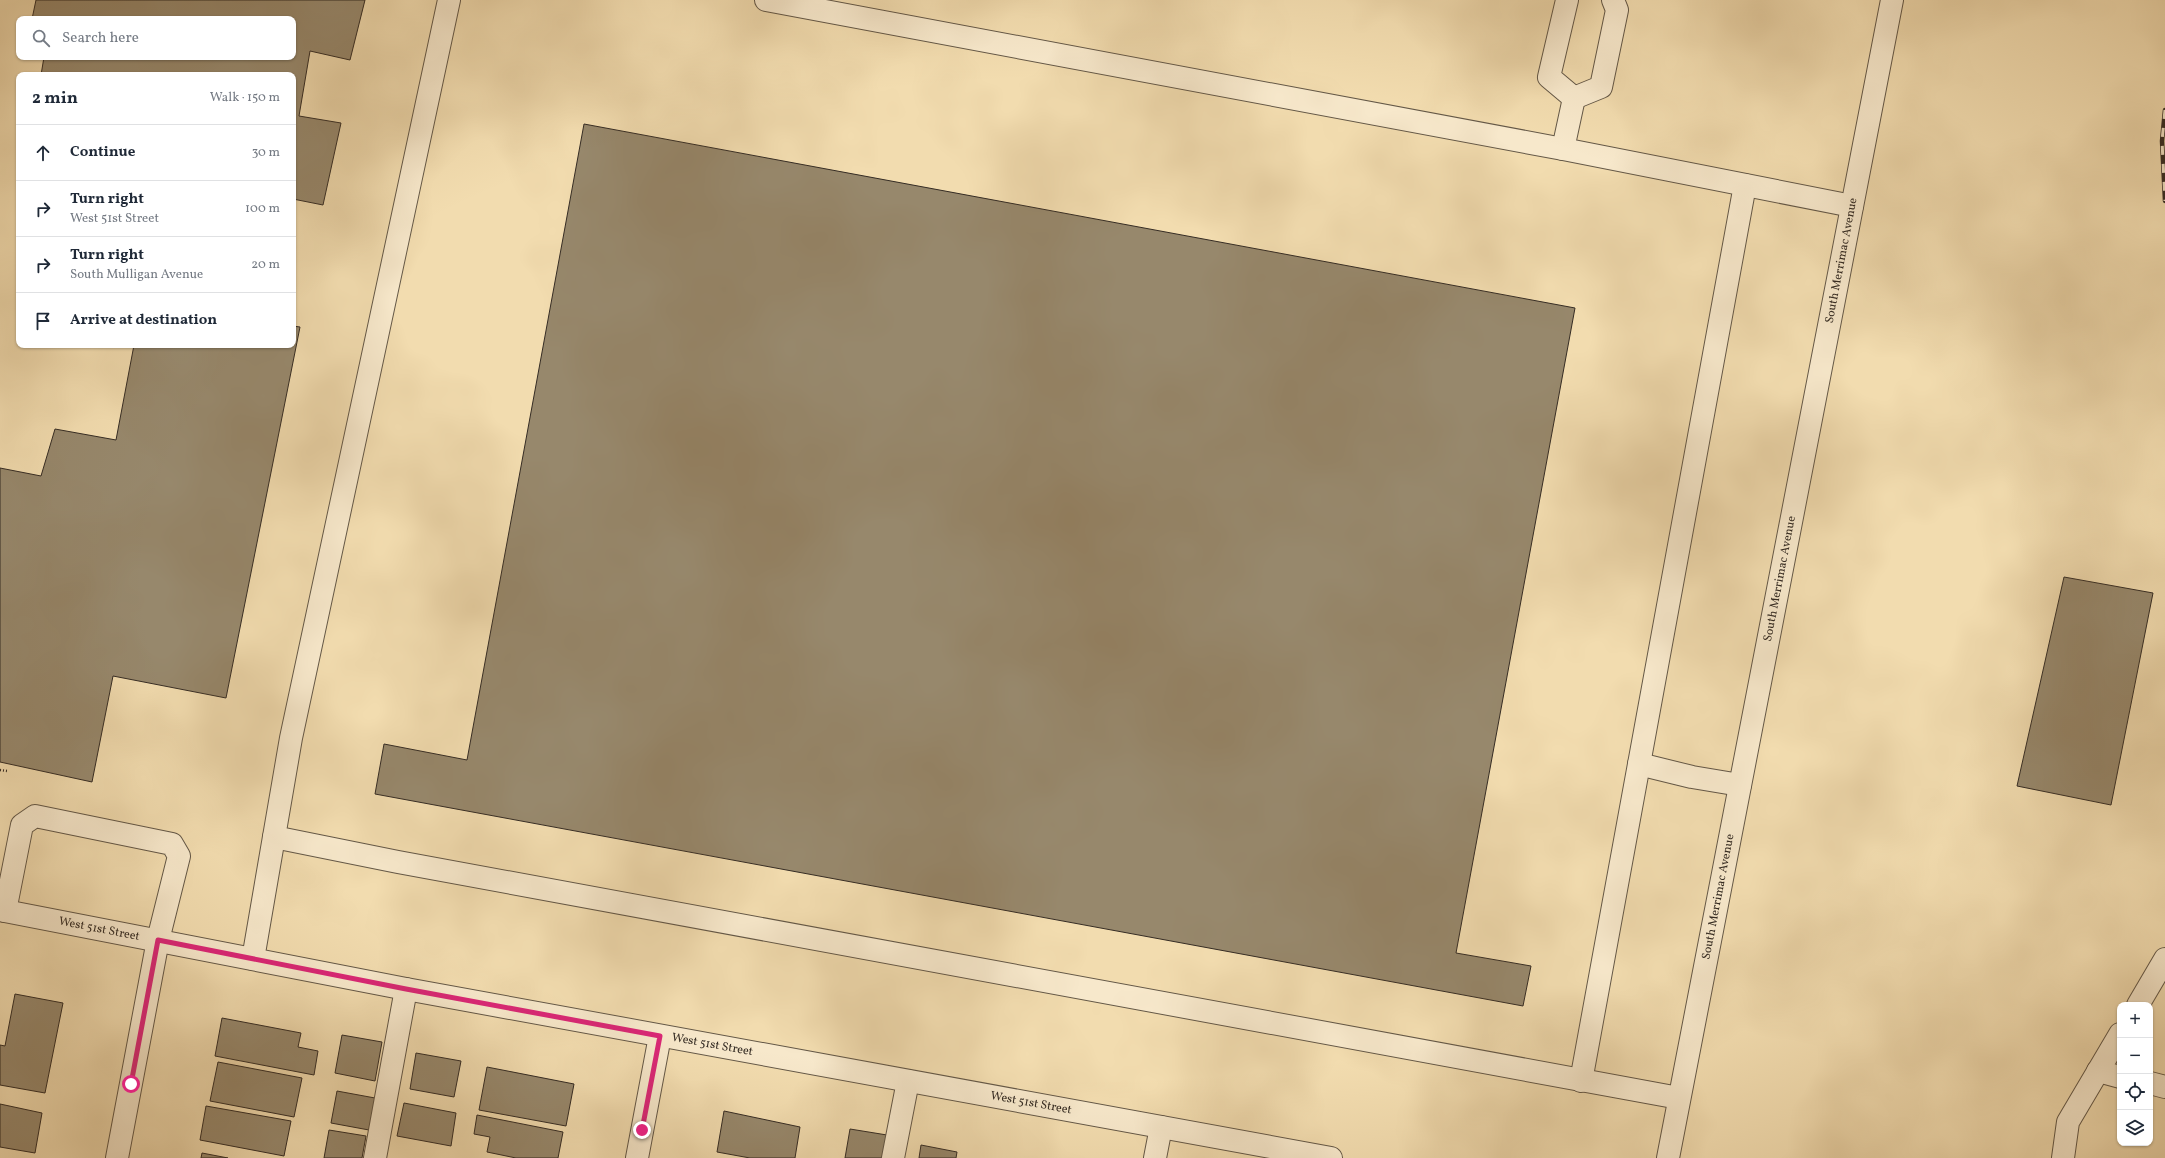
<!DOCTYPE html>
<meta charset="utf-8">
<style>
:root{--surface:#fff;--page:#f6f6f7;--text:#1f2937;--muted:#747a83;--line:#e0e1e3}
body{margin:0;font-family:Vollkorn,serif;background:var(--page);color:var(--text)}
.controls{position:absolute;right:12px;bottom:12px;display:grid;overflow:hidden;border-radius:8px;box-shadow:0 1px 3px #0004}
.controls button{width:36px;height:36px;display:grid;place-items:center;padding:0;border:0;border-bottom:1px solid var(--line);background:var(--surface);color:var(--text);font:20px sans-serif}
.stop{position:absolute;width:12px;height:12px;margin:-9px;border:3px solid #db2777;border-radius:50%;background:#fff}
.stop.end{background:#db2777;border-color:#fff;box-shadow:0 1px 4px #0008}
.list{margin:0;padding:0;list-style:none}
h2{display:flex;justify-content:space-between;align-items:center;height:52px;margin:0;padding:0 16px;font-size:17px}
h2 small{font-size:13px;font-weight:400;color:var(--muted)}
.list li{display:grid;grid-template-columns:26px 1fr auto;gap:12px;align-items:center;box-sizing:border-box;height:56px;padding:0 16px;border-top:1px solid var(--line)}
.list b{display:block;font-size:15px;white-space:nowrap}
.list p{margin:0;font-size:13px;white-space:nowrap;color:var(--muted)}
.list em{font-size:13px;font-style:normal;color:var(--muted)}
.icon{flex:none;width:22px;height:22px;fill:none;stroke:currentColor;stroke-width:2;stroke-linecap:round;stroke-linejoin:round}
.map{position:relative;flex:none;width:2165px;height:1158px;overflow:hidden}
.search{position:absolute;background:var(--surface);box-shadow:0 1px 3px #0004;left:16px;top:16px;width:280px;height:44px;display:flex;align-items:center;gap:10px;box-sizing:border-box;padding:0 14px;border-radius:8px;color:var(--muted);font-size:15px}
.panel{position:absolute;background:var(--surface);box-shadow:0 1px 3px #0004;left:16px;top:72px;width:280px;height:276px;border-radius:8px}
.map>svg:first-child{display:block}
.building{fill:#97886c;stroke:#352c24}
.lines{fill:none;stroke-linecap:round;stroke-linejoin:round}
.minor-casing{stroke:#645847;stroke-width:24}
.path{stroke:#352c24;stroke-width:2.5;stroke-dasharray:1 2;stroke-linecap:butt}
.minor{stroke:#f7e8cb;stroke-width:22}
.rail-casing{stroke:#352c24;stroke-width:4.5}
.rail{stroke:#f7e8cb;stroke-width:3;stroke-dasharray:9;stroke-linecap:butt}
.route{stroke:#db2777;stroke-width:5}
.labels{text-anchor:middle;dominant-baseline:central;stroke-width:3;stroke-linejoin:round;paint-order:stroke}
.street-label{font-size:12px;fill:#352c24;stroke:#f7e8cb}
</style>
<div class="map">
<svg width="2165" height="1158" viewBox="0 0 2165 1158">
<rect width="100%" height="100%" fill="#f2dcaf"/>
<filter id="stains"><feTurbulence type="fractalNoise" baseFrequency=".005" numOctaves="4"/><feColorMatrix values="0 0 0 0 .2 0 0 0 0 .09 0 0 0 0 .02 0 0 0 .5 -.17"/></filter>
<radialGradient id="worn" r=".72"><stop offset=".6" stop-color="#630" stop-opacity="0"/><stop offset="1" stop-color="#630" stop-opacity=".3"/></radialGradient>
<path class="building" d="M36,0H365L350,60L310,51L299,116L341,123L323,205L293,199V75H41L44,57H293V19H32Z
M584,124L1575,308L1456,953L1531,966L1523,1006L375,794L384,744L467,760Z
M293,326L300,327L226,698L113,676L92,782L0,762V468L41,476L55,429L116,440L134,345H293Z
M2064,577L2153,593L2111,805L2017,786Z
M15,994L63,1003L45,1093L0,1085V1045L5,1046Z
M222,1018L301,1033L298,1047L318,1051L314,1075L215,1056Z
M342,1035L382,1042L375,1081L335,1073Z
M416,1053L461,1061L454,1097L410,1089Z
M218,1062L302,1078L294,1117L210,1101Z
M487,1067L574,1084L566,1126L479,1110Z
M337,1091L375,1098L369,1130L331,1123Z
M404,1103L456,1113L451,1146L397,1136Z
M0,1104L42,1113L35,1153L0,1147Z
M206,1106L291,1121L284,1156L200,1140Z
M724,1111L800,1127L795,1158H750L717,1152Z
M477,1115L563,1132L558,1158H516L487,1152L490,1137L474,1134Z
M850,1129L887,1135L882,1158H845Z
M329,1130L366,1136L362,1158H324Z
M921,1145L957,1152L956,1158H919Z
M202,1153L228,1158H201Z"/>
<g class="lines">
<defs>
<g id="minor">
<path d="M766,0L1563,149L1852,206"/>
<path d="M1567,0L1549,77L1574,98"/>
<path d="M1574,98L1601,87L1617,10L1613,0"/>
<path d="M1563,149L1574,98"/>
<path d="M1639,764L1692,777L1740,785"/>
<path d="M274,837L398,862L1679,1098"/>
<path id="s1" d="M0,910L406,989L1331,1158"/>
<path d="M5,911L22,825L35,816L172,844L179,856L158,940L117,1158"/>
<path d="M253,959L291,738L449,0"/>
<path d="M2138,1005L2165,959"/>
<path d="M2098,1071L2120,1077"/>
<path d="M1581,1081L1745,185"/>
<path d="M2150,1083L2165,1087"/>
<path d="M375,1158L406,989"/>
<path d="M637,1158L660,1036"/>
<path d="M893,1158L908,1081"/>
<path d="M1155,1158L1161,1127"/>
<path id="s2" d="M1668,1158L1892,0"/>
<path d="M2063,1158L2068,1122L2120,1034"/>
</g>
</defs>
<use href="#minor" class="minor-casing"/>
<path class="path" d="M0,770L7,771"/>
<use href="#minor" class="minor"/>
<defs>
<path id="rail" d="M2165,110L2162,141L2165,201"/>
</defs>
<use href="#rail" class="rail-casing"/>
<use href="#rail" class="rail"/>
</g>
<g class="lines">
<path class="route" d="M131,1084L158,940L406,989L660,1036L642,1130"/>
</g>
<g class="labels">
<g class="street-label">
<text stroke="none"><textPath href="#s2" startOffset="914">South Merrimac Avenue</textPath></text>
<text stroke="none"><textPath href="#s2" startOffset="590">South Merrimac Avenue</textPath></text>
<text stroke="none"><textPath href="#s2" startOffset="266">South Merrimac Avenue</textPath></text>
<text stroke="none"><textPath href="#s1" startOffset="101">West 51st Street</textPath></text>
<text stroke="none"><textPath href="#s1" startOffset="725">West 51st Street</textPath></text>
<text stroke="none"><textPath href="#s1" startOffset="1049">West 51st Street</textPath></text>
</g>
</g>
<rect width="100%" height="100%" filter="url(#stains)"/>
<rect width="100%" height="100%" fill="url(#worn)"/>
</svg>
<div class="controls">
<button>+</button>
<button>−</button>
<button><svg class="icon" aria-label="locate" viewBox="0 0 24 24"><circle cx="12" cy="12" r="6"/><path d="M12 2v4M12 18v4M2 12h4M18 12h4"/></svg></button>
<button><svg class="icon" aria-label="layers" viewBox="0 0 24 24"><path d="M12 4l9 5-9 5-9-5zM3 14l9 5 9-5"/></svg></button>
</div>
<div class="stop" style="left:131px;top:1084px"></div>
<div class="stop end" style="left:642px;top:1130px"></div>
<div class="search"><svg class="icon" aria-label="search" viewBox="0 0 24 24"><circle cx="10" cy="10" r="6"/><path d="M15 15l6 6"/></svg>Search here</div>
<section class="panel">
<h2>2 min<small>Walk · 150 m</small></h2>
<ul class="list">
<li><svg class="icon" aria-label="ahead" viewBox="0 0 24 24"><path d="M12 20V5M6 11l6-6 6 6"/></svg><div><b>Continue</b></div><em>30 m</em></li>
<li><svg class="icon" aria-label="right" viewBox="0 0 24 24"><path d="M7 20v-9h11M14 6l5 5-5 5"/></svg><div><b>Turn right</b><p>West 51st Street</p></div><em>100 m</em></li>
<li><svg class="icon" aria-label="right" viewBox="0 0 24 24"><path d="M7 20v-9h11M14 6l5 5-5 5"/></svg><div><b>Turn right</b><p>South Mulligan Avenue</p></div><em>20 m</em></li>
<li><svg class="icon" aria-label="arrive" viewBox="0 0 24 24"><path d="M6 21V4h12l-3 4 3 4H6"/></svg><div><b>Arrive at destination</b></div></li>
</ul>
</section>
</div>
